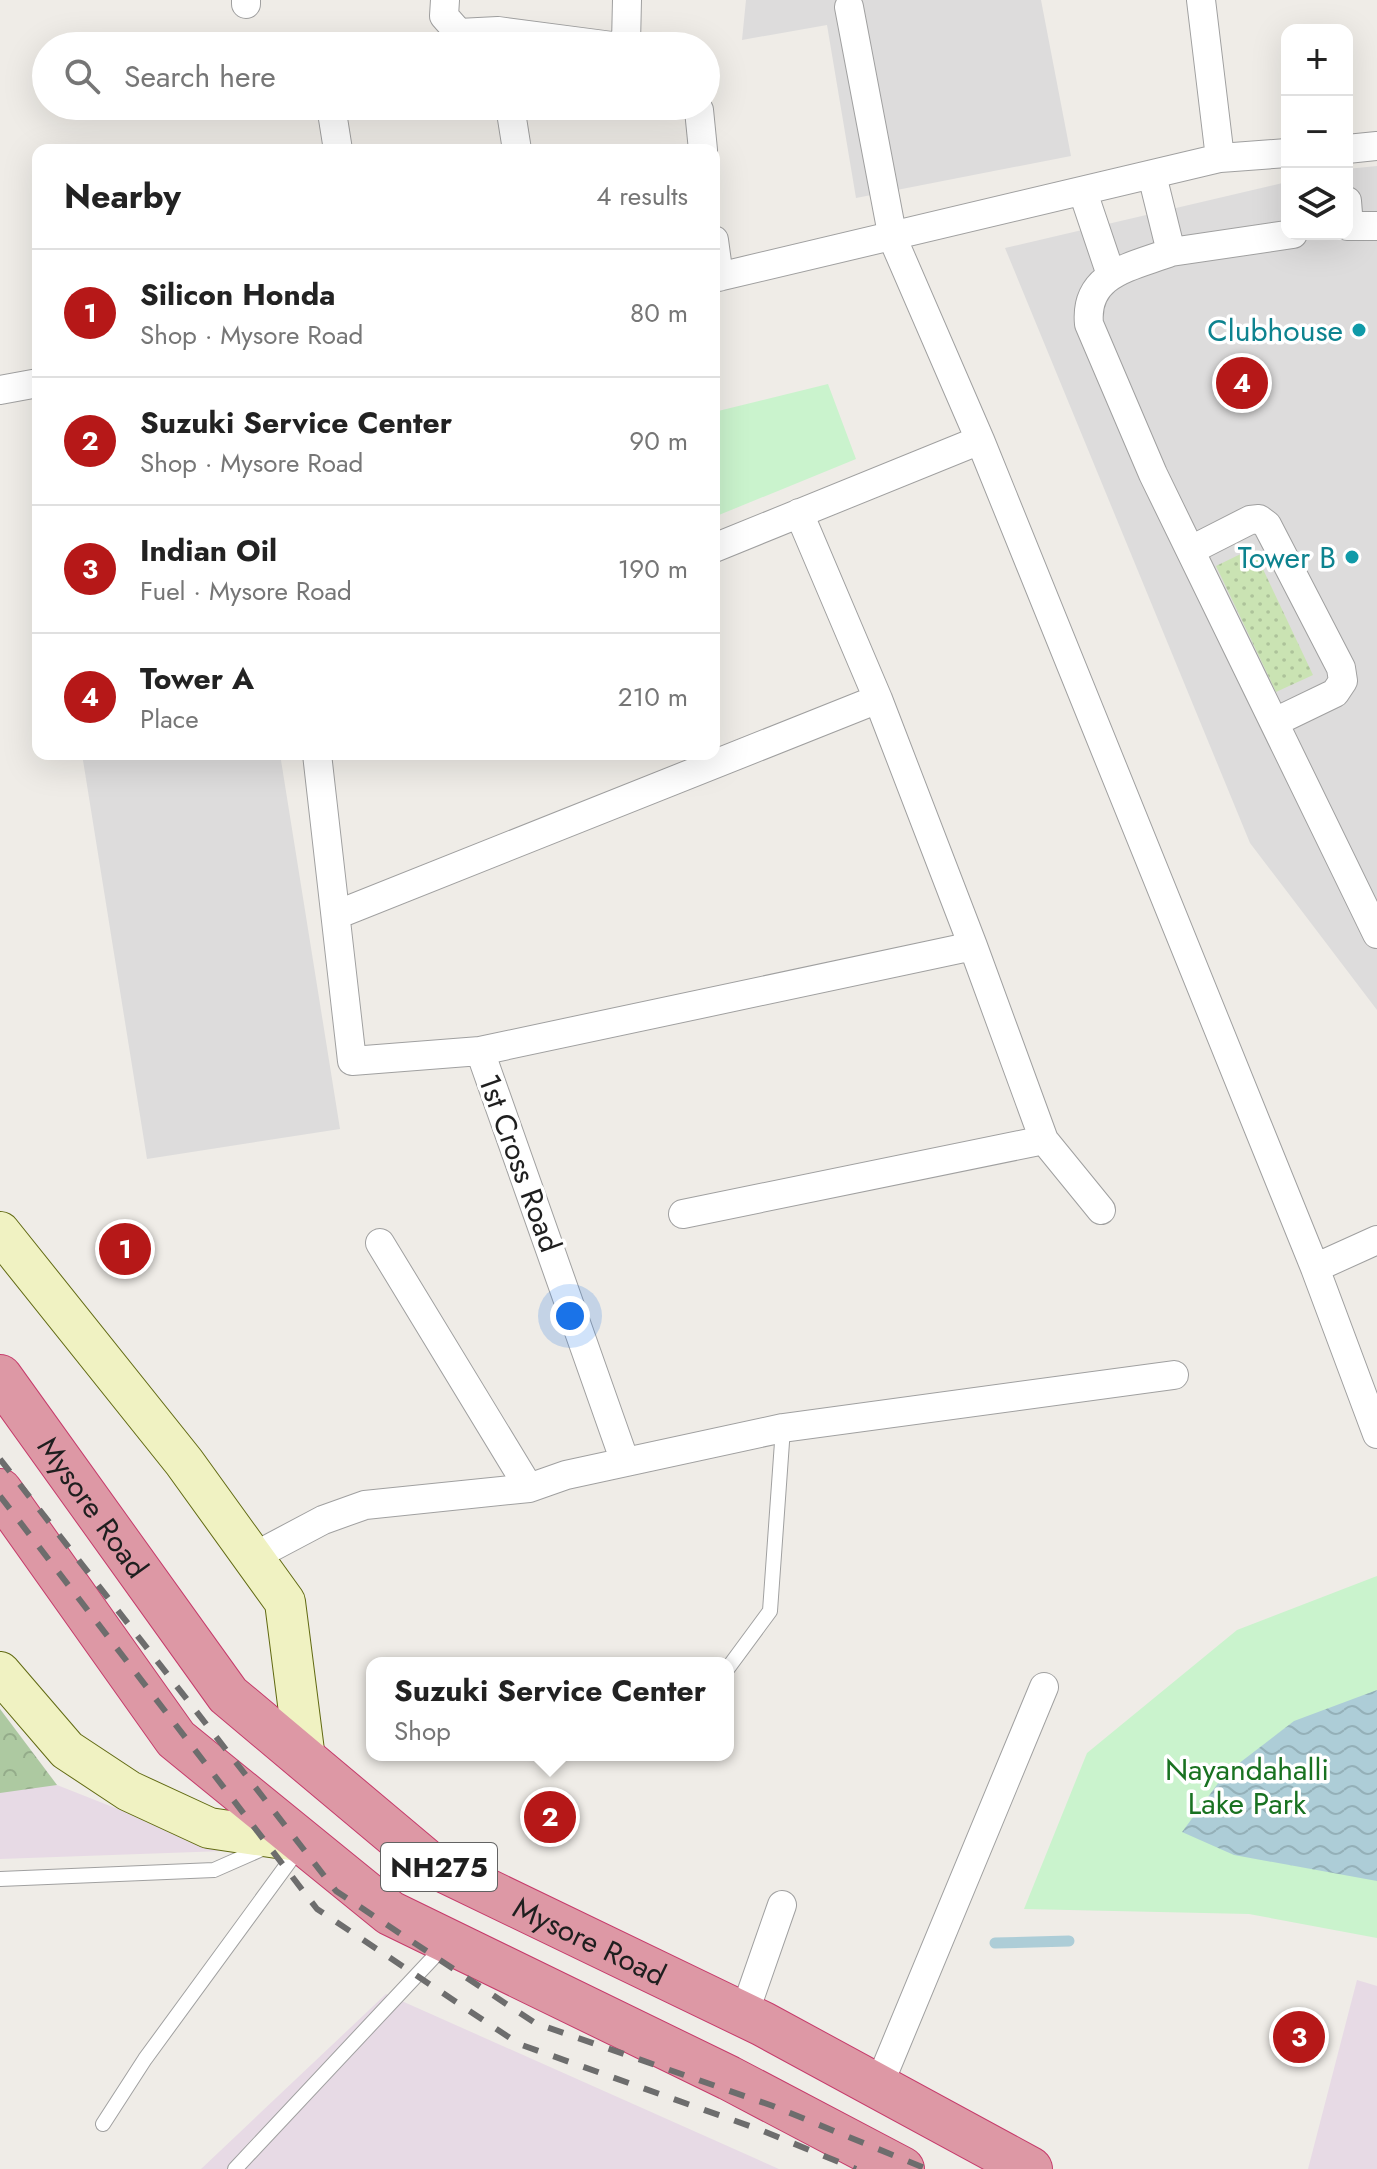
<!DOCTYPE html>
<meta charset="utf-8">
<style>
:root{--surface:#fff;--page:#f6f6f6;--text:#222;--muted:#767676;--line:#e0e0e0;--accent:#b61818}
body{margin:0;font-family:Jost,sans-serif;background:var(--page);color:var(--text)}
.controls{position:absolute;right:24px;top:24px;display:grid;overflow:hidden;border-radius:16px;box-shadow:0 8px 32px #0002}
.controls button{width:72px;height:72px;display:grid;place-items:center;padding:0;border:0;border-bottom:2px solid var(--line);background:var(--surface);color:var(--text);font:40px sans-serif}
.you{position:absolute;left:570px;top:1316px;width:28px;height:28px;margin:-20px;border:6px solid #fff;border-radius:50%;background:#1a73e8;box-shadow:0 0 0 12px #1a73e833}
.badge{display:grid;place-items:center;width:52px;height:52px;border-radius:50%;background:var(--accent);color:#fff;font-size:26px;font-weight:700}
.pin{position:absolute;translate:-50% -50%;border:4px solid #fff;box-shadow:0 2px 8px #0006}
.popup{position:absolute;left:366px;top:1657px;width:368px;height:104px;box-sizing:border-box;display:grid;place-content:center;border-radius:16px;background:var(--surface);filter:drop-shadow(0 2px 6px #0005);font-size:26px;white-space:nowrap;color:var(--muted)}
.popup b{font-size:30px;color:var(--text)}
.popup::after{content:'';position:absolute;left:50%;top:100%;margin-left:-16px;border:16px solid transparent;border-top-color:var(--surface)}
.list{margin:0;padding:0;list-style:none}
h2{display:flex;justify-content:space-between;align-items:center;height:104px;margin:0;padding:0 32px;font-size:34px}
h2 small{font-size:26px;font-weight:400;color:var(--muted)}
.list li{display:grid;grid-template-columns:52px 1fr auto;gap:24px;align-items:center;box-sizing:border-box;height:128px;padding:0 32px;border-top:2px solid var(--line)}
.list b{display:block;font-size:30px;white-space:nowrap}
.list p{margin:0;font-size:26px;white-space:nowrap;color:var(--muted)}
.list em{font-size:26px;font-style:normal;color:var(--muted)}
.icon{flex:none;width:44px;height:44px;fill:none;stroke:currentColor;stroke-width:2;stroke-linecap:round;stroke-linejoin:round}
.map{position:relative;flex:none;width:1377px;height:2169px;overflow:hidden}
.search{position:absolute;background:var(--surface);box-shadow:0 8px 32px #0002;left:32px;top:32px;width:688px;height:88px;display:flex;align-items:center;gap:20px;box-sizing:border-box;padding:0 28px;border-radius:44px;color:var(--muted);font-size:30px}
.panel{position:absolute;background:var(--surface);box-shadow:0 8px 32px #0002;left:32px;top:144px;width:688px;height:616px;border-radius:16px}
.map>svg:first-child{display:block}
.residential{fill:#dddcdc}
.industrial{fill:#e7dae5}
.forest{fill:url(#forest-crowns)}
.park{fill:#caf3cd}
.garden{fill:url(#garden-dots)}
.water{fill:url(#water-waves)}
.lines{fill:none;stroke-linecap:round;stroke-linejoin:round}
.stream{stroke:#adcdd7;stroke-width:11}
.lane-casing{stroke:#a0a0a0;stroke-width:16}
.street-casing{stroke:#a0a0a0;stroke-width:30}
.secondary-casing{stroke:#616a12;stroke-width:42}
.highway-casing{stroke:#c63b6b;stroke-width:46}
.lane{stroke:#fff;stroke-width:14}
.street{stroke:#fff;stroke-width:28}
.secondary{stroke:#f0f2c2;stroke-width:40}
.highway{stroke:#dd98a5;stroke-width:44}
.rail{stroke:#6d6d6d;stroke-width:6;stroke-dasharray:16 16;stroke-linecap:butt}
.culture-dot{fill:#0f9aa8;stroke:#fff;stroke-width:3}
.labels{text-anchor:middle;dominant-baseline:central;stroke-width:7;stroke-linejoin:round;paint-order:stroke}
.shield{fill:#fff;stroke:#626262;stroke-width:2}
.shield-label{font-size:28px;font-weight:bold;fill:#1f1f1f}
.culture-label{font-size:30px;fill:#0d838f;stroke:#fff;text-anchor:end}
.street-label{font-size:30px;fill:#1f1f1f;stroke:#fff}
.park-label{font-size:30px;fill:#197221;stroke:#fff}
</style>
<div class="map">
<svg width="1377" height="2169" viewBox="0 0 1377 2169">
<defs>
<pattern id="forest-crowns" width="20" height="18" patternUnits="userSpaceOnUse" patternTransform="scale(2)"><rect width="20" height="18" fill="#adc9a1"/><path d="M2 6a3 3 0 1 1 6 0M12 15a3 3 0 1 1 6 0" fill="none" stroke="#94ac8a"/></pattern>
<pattern id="garden-dots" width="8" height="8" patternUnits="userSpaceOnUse" patternTransform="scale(2)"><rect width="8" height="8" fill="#cae3b3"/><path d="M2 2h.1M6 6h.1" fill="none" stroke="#adc29a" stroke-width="1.8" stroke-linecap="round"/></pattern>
<pattern id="water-waves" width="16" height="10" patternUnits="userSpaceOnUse" patternTransform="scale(2)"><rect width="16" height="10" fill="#adcdd7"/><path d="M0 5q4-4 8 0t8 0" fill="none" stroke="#94b0b8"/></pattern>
</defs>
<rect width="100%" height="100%" fill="#efece7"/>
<path class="residential" d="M746,0H1041L1071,156L856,198L827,25L742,40Z
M1377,166V1010L1250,843L1005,248L1287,182V234H1347V169Z
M82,754H280L340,1129L147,1159Z"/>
<path class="industrial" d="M0,1709L57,1785L224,1851L0,1859Z
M1357,1980L1377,1986V2169H1308Z
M386,1994L779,2169H201Z"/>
<path class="forest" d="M0,1709L57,1785L0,1793Z"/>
<path class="park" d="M828,384L856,459L714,517V412Z
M1377,1576V1938L1249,1914L1024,1909L1087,1753L1237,1630Z"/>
<path class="garden" d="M1253,548L1313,675L1276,692L1216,566Z"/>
<path class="water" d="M1377,1690V1881L1234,1855L1182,1832L1225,1774L1294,1721Z"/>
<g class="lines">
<path class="stream" d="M995,1943L1069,1941"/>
<defs>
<path id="lane" d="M728,1668L770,1611L783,1428
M0,1879L214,1870L264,1848
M103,2124L145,2059L300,1847
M235,2169L445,1945"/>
<path id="street" d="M445,0L444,16L459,33L498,31L612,46
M1201,0L1220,158
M246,4V0
M849,7L893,239L980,440L1315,1268L1377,1434
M620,46L626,43L627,0
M331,106L338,150
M510,106L517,150
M699,110L703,150
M1347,149L1377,146
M1152,175L1171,252L1293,234
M1083,192L1111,275
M1347,201L1349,226
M1347,226H1377
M714,240L719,277
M1171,252C1132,267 1084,273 1089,324L1153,474L1377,934
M714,278L1220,158L1287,153
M0,390L38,383
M799,513L878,699L973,946
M714,548L980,440
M1191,550L1250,520L1259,519L1267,525L1341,668L1343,681L1335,693L1275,722
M317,754L352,1061L480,1051L625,1462
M336,915L878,699
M480,1051L973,946L1044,1140L1101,1210
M683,1214L1044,1140
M380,1243L529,1488
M1315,1268L1377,1240
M253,1557L323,1520L365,1505L529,1488L566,1475L783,1428L1174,1375
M744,2014L782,1905
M878,2087L1044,1687"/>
<path id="secondary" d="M0,1232L184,1462L285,1602L305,1759
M0,1672L67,1750L129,1791L209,1828L304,1842"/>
<g id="highway">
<path id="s1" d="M0,1377L228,1695L427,1862L763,2024L1030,2169"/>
<path d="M0,1491L176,1739L390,1913L729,2078L902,2169"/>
</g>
</defs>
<use href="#lane" class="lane-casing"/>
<use href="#street" class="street-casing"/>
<use href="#secondary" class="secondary-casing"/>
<use href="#highway" class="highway-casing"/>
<use href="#lane" class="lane"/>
<use href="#street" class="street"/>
<use href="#secondary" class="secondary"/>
<use href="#highway" class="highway"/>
<path class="rail" d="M0,1459L336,1891L535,2023L773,2106L927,2169
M0,1496L317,1909L519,2044L758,2129L856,2169"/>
</g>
<g class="culture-dot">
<circle cx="1359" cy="330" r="8"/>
<circle cx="1352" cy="557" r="8"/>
</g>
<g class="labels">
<rect class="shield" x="381" y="1843" width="116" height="48" rx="6"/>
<g class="shield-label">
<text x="439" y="1867">NH275</text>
</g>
<g class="culture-label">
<text x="1343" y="330">Clubhouse</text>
<text x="1336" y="557">Tower B</text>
</g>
<g class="street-label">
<text transform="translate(520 1163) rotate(70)">1st Cross Road</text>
<text stroke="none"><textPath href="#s1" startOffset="160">Mysore Road</textPath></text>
<text stroke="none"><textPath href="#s1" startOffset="832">Mysore Road</textPath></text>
</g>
<g class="park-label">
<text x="1247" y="1769">Nayandahalli<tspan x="1247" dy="34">Lake Park</tspan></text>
</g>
</g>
</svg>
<div class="controls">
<button>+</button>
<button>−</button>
<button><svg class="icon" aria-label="layers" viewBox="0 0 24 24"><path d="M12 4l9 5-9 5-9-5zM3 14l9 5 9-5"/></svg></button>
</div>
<div class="you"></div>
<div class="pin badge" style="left:125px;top:1249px">1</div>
<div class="pin badge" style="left:550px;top:1817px">2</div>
<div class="popup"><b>Suzuki Service Center</b>Shop</div>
<div class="pin badge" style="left:1299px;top:2037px">3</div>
<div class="pin badge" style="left:1242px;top:383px">4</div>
<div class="search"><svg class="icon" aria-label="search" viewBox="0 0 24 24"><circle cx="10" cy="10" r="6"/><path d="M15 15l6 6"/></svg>Search here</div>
<section class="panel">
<h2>Nearby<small>4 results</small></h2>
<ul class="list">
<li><span class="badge">1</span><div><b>Silicon Honda</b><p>Shop · Mysore Road</p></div><em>80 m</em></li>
<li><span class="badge">2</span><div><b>Suzuki Service Center</b><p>Shop · Mysore Road</p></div><em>90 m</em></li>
<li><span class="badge">3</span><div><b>Indian Oil</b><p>Fuel · Mysore Road</p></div><em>190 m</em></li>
<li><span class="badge">4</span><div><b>Tower A</b><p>Place</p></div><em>210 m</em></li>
</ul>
</section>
</div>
